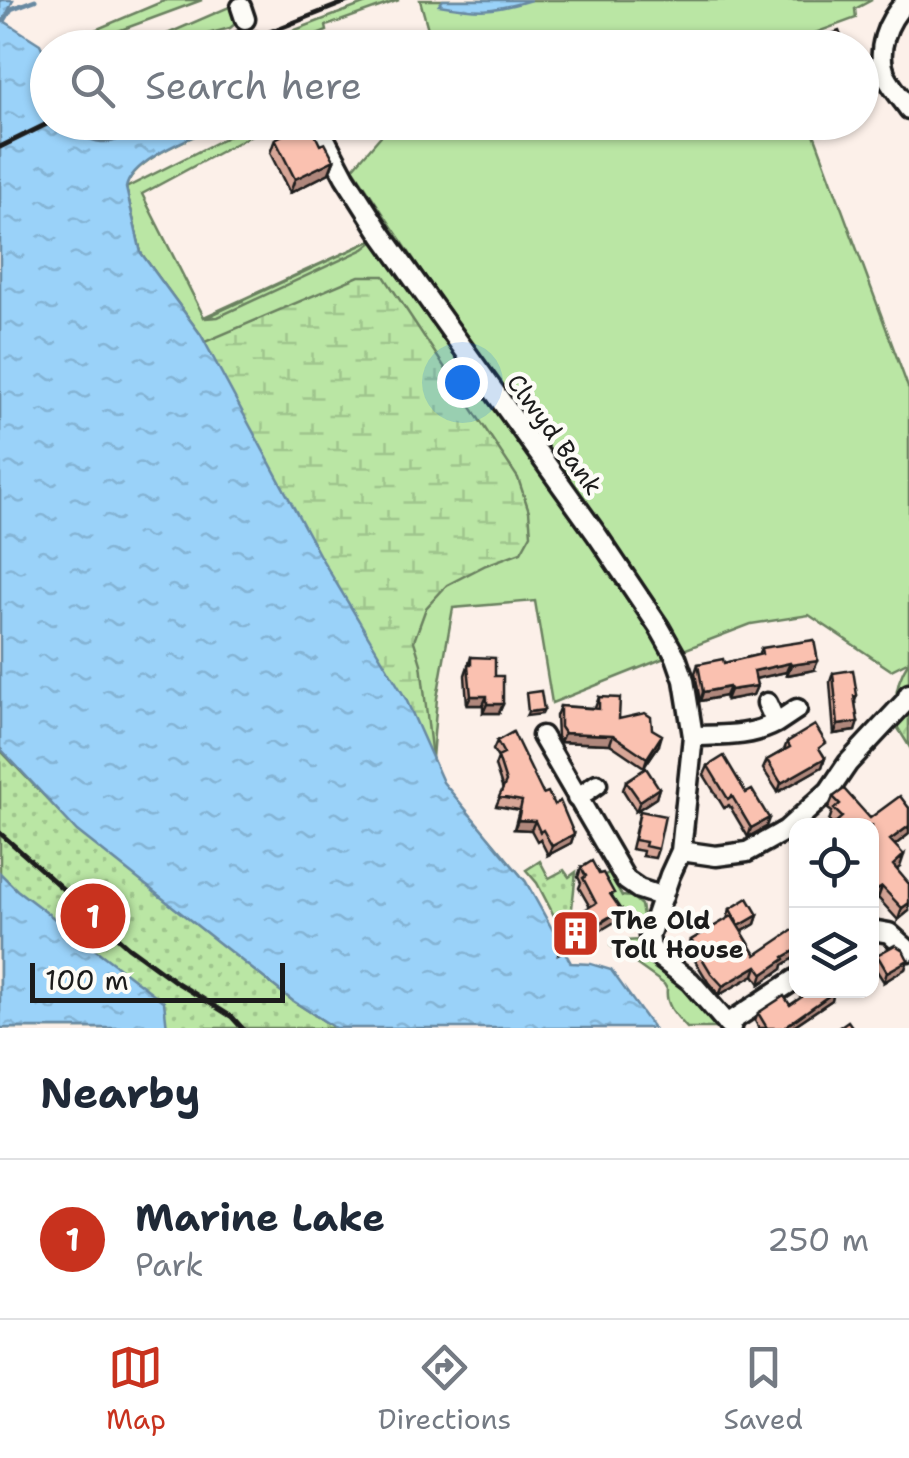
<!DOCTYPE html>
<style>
:root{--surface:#fff;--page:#f2f2f3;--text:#1f2937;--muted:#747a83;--line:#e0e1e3;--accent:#c8321e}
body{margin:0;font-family:"Shantell Sans",sans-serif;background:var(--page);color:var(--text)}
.controls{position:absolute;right:30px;bottom:30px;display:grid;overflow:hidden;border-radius:20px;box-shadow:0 2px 8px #0004}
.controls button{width:90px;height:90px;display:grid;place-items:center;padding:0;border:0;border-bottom:2px solid var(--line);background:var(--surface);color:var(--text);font:50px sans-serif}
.scale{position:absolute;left:30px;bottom:25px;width:255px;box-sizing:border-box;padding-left:10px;border:5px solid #1c1c1c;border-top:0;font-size:28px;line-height:35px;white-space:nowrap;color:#1c1c1c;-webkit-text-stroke:8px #fdfcf7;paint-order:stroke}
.you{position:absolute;left:462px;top:382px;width:35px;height:35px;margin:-25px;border:8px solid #fff;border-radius:50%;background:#1a73e8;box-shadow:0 0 0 15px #1a73e833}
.badge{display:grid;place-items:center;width:65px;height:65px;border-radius:50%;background:var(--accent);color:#fff;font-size:32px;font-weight:700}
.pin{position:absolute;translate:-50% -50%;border:5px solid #fff;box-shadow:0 2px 10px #0006}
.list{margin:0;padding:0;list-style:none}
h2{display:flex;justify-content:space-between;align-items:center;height:130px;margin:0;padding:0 40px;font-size:42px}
h2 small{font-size:32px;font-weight:400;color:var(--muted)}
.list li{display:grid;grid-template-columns:65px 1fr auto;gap:30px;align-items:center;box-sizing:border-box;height:160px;padding:0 40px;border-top:2px solid var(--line)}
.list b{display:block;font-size:38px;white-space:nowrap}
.list p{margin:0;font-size:32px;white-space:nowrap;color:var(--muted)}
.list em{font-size:32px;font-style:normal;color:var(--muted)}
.icon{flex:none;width:55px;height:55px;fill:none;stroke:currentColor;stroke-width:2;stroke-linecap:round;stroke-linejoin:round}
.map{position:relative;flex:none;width:909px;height:1028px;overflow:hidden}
.search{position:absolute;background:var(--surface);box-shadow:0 2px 8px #0004;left:30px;right:30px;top:30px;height:110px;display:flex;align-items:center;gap:25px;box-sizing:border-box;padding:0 35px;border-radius:55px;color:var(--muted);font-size:38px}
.sheet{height:290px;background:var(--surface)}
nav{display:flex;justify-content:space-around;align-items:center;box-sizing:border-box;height:140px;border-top:2px solid var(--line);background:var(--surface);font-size:28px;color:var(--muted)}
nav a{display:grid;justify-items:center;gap:5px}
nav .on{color:var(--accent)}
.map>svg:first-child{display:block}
.grass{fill:#bae6a4;stroke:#6b8160;stroke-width:2.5}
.forest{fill:url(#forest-crowns);stroke:#6b8160;stroke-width:2.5}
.wetland{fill:url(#wetland-marsh);stroke:#6b8160;stroke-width:2.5}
.park{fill:url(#park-dots);stroke:#6b8160;stroke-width:2.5}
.water{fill:url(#water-ripples);stroke:#6889a1;stroke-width:2.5}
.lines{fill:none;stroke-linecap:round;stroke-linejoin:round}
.stream{stroke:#6889a1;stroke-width:5}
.minor-casing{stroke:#1c1c1c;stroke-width:25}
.minor{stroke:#fdfcf7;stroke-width:18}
.tram{stroke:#1c1c1c;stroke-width:2.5}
.rail{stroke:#1c1c1c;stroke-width:5}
.wall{fill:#d7a697;stroke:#1c1c1c;stroke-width:2.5}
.shaded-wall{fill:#af877b;stroke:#1c1c1c;stroke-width:2.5}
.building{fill:#fac1b0;stroke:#1c1c1c;stroke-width:2.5}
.labels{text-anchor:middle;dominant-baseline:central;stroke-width:9;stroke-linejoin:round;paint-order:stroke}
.street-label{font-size:25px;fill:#1c1c1c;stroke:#fdfcf7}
.poi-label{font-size:25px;font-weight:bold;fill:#1c1c1c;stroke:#fdfcf7;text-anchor:start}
</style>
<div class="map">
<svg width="909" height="1028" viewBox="0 0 909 1028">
<defs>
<pattern id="forest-crowns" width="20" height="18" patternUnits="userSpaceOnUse" patternTransform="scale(2.5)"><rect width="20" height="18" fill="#bae6a4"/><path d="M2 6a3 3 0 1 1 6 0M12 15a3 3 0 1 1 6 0" fill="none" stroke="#9fc58d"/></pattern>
<pattern id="wetland-marsh" width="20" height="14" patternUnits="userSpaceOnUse" patternTransform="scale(2.5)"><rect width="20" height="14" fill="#bae6a4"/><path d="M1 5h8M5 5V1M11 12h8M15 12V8" fill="none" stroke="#9fc58d"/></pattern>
<pattern id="park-dots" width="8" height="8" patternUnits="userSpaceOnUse" patternTransform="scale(2.5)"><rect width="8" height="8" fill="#bae6a4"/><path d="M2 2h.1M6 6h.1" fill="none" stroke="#9fc58d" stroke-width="1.8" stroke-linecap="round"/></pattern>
<pattern id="water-ripples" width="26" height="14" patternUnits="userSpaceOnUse" patternTransform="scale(2.5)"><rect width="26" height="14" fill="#9ad2f9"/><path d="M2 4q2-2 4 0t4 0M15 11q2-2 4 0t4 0" fill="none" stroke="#84b4d5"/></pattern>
</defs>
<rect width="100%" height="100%" fill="#fcf0e9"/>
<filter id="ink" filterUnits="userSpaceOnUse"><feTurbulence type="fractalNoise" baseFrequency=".01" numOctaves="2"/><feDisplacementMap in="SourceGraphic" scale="20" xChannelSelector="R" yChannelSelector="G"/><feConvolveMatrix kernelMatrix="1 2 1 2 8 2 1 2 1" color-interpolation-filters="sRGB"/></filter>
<g filter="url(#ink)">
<path class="grass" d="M166,0H202L75,47H65L67,40L72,36H81Z
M374,0H399L326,26L327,31L287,47H265L261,43Z
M420,0H872L855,9L856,18L782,45V48L433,47Z
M229,7L235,9L240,20L230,28L185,40L168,47L135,48Z
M79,123H153C131,134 113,148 87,138Z
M236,123H255L259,131L142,194L204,317L379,237L621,583L652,628L667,657L552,703L535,601L453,608L437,698L432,758L201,335L141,253L126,188L229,136L230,126Z
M392,123H810L909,390V661L891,670L809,615L751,624L681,651C574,488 459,331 353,168Z
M609,873L622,896L632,897L641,905L643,916L638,928L625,925L601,877Z
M641,940L689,993L716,1028H687C676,1015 665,1006 667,989L664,984L611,946L623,941Z"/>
<path class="forest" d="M379,237L364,249L218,317L205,318Z
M909,661V746L896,725C898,716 896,710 896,701C896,687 902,672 909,661Z"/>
<path class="wetland" d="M79,123L87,138C121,152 129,126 157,123C178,120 202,123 223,123C197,136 132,158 126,188L141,253L205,342L359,276H384L518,478L529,511L531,534L521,552L486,565L447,585L426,608L414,641L421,664L432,758L442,782L526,882L344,682Z"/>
<path class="park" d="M0,750L78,831L293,1001L335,1028H0Z
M540,861L549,878L564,870L569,877L576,872L571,917L573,924L562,931L537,883L526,870Z"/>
<path class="water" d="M0,0H13L4,21L40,44L47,59L48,122L79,123L87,138C121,152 129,126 157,123C178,120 202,123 223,123C197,136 131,158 126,188L141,253L201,335L320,556L406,699L443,782L526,882L571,963L591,964L611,970L653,1028H335L293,1001L77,831L0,748Z
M443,0H531C491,12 480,12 439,5Z
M0,873L17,890L164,1002L167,1028H0Z"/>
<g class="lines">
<path class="stream" d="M4,21L11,9L35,0"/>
<defs>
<path id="minor" d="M905,3C887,21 875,51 886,76C892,88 902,99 909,109
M241,7L245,19
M256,42L259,48
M316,122L345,177L382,235L597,535L659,627L676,657L684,680L693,736L681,851L670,875L649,936L651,948L659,957L690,981L731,1028
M776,723L797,709
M542,736L626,880L639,889L663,897
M693,736C722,735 750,737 776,723L767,703
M577,798L597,784
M681,851L716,856L747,852L786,830L829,791L848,763L906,701L909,694
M872,930L889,933L909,951
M727,1024L796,979"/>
</defs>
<use href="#minor" class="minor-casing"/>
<use href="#minor" class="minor"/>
<path class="tram" d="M0,833L128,947L176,982L232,1017L242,1028"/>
<path class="rail" d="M198,48L240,31
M229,48L351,0
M0,147L51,122
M0,833L128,947L176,982L232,1017L242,1028"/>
</g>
<path class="wall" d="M805,35L826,36L846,48H803L802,44Z
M275,139L320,145L334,160L329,173L290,193L270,153Z
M761,648L814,670L787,675L786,672L755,679L757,686L753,695L726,700L725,696L700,701L695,673L698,664L724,663L758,655Z
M471,657L495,676L503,704L499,713H483V705H467L465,675Z
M833,673L857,695L855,701V731L834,734L830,682Z
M599,697L619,719L652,729L659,745L644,767L610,744L560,742L557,737L556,716L560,706L595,708Z
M497,741L554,805L574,834L571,843L548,855L540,839L537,841L531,830L514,829L519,810L496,806L503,790L495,766L498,758L493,750Z
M787,742L822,753L825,758L822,767L778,792L763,769L767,760L784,750Z
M708,766L766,827L748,837L729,805L724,808L704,775Z
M626,781L659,788L656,798L636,811L623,790Z
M833,797L870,818L909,808V834L895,845L900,867L897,869L909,911L898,920L878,898L872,902V826H833L829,821L832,812L828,809Z
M640,811L658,849L655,858L642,856L643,851L631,849Z
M581,868L612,897L618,920L559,953L562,931L566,921L590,907L579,888L581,883L578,877Z
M730,909L758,915L755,924L742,932L756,955L783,965L782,969L760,984L754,975L719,995L708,982L688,949L691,940L727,919Z
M877,955L908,960L905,969L884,982L873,965Z
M832,1000L795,1025L793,1028H759L755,1021L758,1013L790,1005Z"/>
<path class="shaded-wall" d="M334,160L329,173L290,193L295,179Z
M818,661L814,670L787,675L791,665Z
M790,663L786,672L750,680L754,671Z
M757,686L753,695L726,700L730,690Z
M729,687L725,696L700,701L703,692Z
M471,696H487L483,705H467Z
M487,704H503L499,713H483Z
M544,710L542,714L526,716L528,712Z
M858,722L855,731L834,734L838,725Z
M564,733L613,735L610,744L560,742Z
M662,735L659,745L644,767L647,758Z
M825,758L822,767L778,792L781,783Z
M659,788L656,798L636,811L640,801Z
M769,818L766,827L748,837L751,828Z
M518,820L535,821L531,830L514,829Z
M909,826V834L886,852L890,840Z
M574,834L571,843L548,855L552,846Z
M904,855L900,867L889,876L893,865Z
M882,887L878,898L872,902V893Z
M909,903V911L898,920L902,908Z
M621,910L618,920L598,932L601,923Z
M758,915L755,924L736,935L739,926Z
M600,921L597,930L559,953L563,944Z
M796,950V957L783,965L782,969L760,984L763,974L784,957Z
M908,960L905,969L884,982L887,972Z
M757,966L754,975L719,995L723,986Z
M834,992L832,1000L795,1025L793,1028H783Z"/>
<path class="building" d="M839,31L846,48H810L805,35L822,33L826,36Z
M440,40L443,48H420Z
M309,122L320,145L325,143L334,160L295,179L275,139Z
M814,640L818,661L791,665L790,663L754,671L757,686L730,690L729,687L703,692L698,664L723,659L724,663L762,654L761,648Z
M471,657L495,658V676H503V704H487V696H471L468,665H471Z
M853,670L857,695L854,696L858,722L838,725L833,673Z
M541,691L544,710L528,712L526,693Z
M599,697L620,698L619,719L645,713L651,717L652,729L662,735L647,758L613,735L564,733L560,727V706L599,709Z
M815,725L826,743L819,748L825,758L781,783L767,760L790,747L787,742Z
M513,732L543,794L548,792L554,805L560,801L574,834L552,846L543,830L540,832L535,821L518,820L522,801L499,797L506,782L498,757L504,754L497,741Z
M724,756L746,793L752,790L769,818L751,828L732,796L728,799L708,766Z
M646,768L659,788L640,801L626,781Z
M844,789L870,818L900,796L909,808V826L890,840L904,855L893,865L909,884V903L902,908L882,887L872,893V826H835L834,824L842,817L834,809L840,804L833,797Z
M640,811L665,816L658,849L645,846L646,842L634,840Z
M592,861L599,874L603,873L614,893L610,894L621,910L563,944L566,921L596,903L583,878L586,876L581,868Z
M748,898L758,915L739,926L730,909Z
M732,916L756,955L796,928V950L784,957L785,959L763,974L757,966L723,986L711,973L691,940Z
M895,945L903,950L908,960L887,972L877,955Z
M812,990H833L834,992L783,1028H767L758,1013L784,996L790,1005Z
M848,1021L853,1028H838Z"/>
</g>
<defs>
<symbol id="building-square" viewBox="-11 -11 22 22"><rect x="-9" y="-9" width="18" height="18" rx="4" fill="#c8321e" stroke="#fdfcf7"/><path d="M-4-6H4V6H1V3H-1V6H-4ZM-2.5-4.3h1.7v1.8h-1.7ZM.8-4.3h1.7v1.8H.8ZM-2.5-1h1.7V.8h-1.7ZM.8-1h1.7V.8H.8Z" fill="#fff"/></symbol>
</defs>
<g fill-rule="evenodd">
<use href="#building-square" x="548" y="906" width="55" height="55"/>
</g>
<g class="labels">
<g class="street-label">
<text transform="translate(555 434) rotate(54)">Clwyd Bank</text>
</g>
<g class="poi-label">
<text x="611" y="920">The Old<tspan x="611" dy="29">Toll House</tspan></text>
</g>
</g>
</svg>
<div class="controls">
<button><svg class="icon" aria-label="locate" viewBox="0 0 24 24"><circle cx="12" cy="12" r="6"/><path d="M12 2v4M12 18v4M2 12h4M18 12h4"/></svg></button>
<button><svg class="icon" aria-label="layers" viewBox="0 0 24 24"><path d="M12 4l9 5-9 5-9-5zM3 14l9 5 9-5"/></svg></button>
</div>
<div class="scale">100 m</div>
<div class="you"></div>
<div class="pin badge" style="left:93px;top:916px">1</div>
<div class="search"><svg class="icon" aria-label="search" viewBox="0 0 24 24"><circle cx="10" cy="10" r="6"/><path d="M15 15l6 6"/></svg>Search here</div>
</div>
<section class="sheet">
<h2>Nearby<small></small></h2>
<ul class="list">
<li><span class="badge">1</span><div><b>Marine Lake</b><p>Park</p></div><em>250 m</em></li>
</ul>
</section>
<nav>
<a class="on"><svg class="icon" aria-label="map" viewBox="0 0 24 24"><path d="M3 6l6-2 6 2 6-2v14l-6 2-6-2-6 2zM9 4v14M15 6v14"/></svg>Map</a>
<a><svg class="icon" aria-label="directions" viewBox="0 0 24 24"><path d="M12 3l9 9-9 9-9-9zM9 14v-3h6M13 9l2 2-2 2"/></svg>Directions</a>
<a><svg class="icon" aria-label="saved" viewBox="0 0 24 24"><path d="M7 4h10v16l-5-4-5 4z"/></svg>Saved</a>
</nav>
